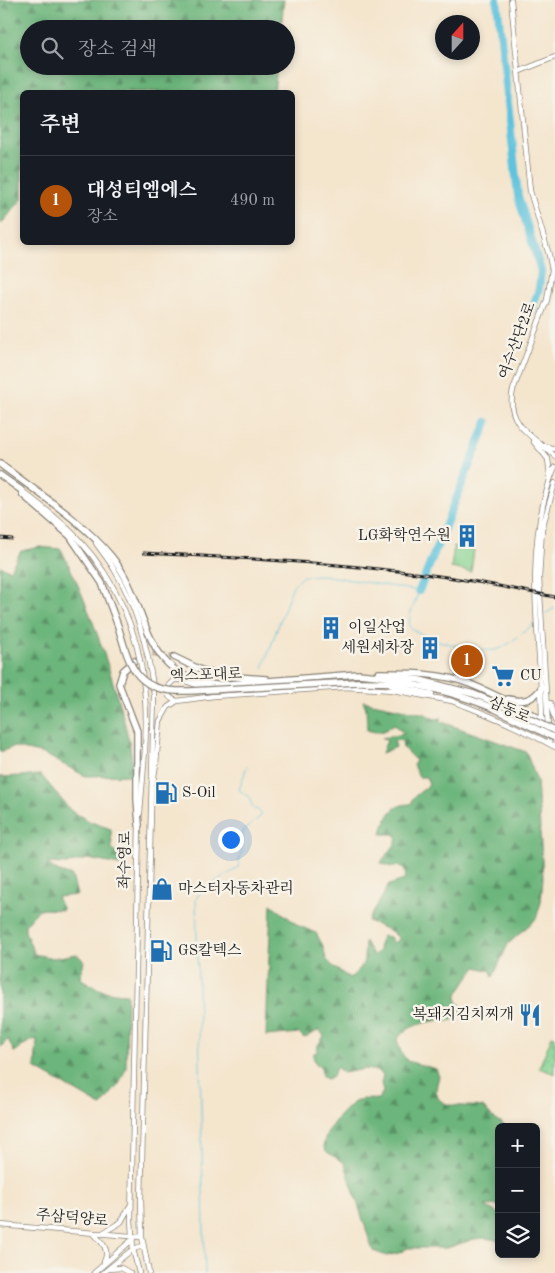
<!DOCTYPE html>
<html lang="ko">
<meta charset="utf-8">
<style>
:root{--surface:#171b24;--page:#20242c;--text:#f1f3f6;--muted:#9ea1a6;--line:#363941;--accent:#b45309}
body{margin:0;font-family:"Old Standard TT","Noto Serif KR",serif;background:var(--page);color:var(--text)}
.controls{position:absolute;right:15px;bottom:15px;display:grid;overflow:hidden;border-radius:8px;box-shadow:0 2px 8px #0003}
.controls button{width:45px;height:45px;display:grid;place-items:center;padding:0;border:0;border-bottom:1px solid var(--line);background:var(--surface);color:var(--text);font:25px sans-serif}
.compass{position:absolute;left:435px;top:15px;width:45px;height:45px;border-radius:50%;background:var(--surface);box-shadow:0 2px 8px #0003;rotate:21deg}
.you{position:absolute;left:230px;top:839px;width:18px;height:18px;margin:-12px;border:4px solid #fff;border-radius:50%;background:#1a73e8;box-shadow:0 0 0 8px #1a73e833}
.badge{display:grid;place-items:center;width:32px;height:32px;border-radius:50%;background:var(--accent);color:#fff;font-size:16px;font-weight:700}
.pin{position:absolute;translate:-50% -50%;border:2px solid #fff;box-shadow:0 1px 5px #0006}
.list{margin:0;padding:0;list-style:none}
h2{display:flex;justify-content:space-between;align-items:center;height:65px;margin:0;padding:0 20px;font-size:21px}
h2 small{font-size:16px;font-weight:400;color:var(--muted)}
.list li{display:grid;grid-template-columns:32px 1fr auto;gap:15px;align-items:center;box-sizing:border-box;height:90px;padding:0 20px;border-top:1px solid var(--line)}
.list b{display:block;font-size:19px;white-space:nowrap}
.list p{margin:0;font-size:16px;white-space:nowrap;color:var(--muted)}
.list em{font-size:16px;font-style:normal;color:var(--muted)}
.icon{flex:none;width:28px;height:28px;fill:none;stroke:currentColor;stroke-width:2;stroke-linecap:round;stroke-linejoin:round}
.map{position:relative;flex:none;width:555px;height:1273px;overflow:hidden}
.search{position:absolute;background:var(--surface);box-shadow:0 2px 8px #0003;left:20px;top:20px;width:275px;height:55px;display:flex;align-items:center;gap:12px;box-sizing:border-box;padding:0 18px;border-radius:28px;color:var(--muted);font-size:19px}
.panel{position:absolute;background:var(--surface);box-shadow:0 2px 8px #0003;left:20px;top:90px;width:275px;height:155px;border-radius:8px}
.map>svg:first-child{display:block}
.forest{fill:url(#forest-firs);stroke:#44684c}
.park{fill:url(#park-dots);stroke:#517857}
.pitch{fill:#86d392;stroke:#517857}
.lines{fill:none;stroke-linecap:round;stroke-linejoin:round}
.stream{stroke:#5fc3dd;stroke-width:1}
.river{stroke:#5fc3dd;stroke-width:8}
.trunk-tunnel{stroke:#c9bdaa;stroke-width:5.5;stroke-dasharray:5.5 3;stroke-linecap:butt}
.tertiary-casing{stroke:#888074;stroke-width:6}
.trunk-casing{stroke:#888074;stroke-width:8}
.tertiary{stroke:#fff;stroke-width:4.5}
.trunk{stroke:#fff;stroke-width:5.5}
.rail-casing{stroke:#1c1c1c;stroke-width:3}
.rail{stroke:#f7f3e8;stroke-width:1;stroke-dasharray:4;stroke-linecap:butt}
.trunk-bridge-casing{stroke:#888074;stroke-width:8;stroke-linecap:butt}
.trunk-bridge{stroke:#fff;stroke-width:5.5}
.labels{text-anchor:middle;dominant-baseline:central;stroke-width:5;stroke-linejoin:round;paint-order:stroke}
.street-label{font-size:15px;fill:#1c1c1c;stroke:#f7f3e8}
.poi-label{font-size:15px;fill:#1c1c1c;stroke:#f7f3e8;text-anchor:start}
</style>
<div class="map">
<svg width="555" height="1273" viewBox="0 0 555 1273">
<defs>
<pattern id="forest-firs" width="22" height="20" patternUnits="userSpaceOnUse" patternTransform="scale(1.25)"><rect width="22" height="20" fill="#6cb57c"/><path d="M5 1l3.5 6h-7zM16 11l3.5 6h-7z" fill="#589265"/></pattern>
<pattern id="park-dots" width="8" height="8" patternUnits="userSpaceOnUse" patternTransform="scale(1.25)"><rect width="8" height="8" fill="#86d392"/><path d="M2 2h.1M6 6h.1" fill="none" stroke="#73b57d" stroke-width="1.8" stroke-linecap="round"/></pattern>
</defs>
<rect width="100%" height="100%" fill="#f7f3e8"/>
<filter id="ink" filterUnits="userSpaceOnUse"><feTurbulence type="fractalNoise" baseFrequency=".02" numOctaves="2"/><feDisplacementMap in="SourceGraphic" scale="10" xChannelSelector="R" yChannelSelector="G"/><feConvolveMatrix kernelMatrix="1 2 1 2 8 2 1 2 1" color-interpolation-filters="sRGB"/></filter>
<filter id="wash" filterUnits="userSpaceOnUse"><feTurbulence type="fractalNoise" baseFrequency=".0096" numOctaves="4" result="noise"/><feDisplacementMap in="SourceGraphic" scale="20" xChannelSelector="R" yChannelSelector="G"/><feGaussianBlur stdDeviation="1.12" result="paint"/><feColorMatrix in="noise" values="0 0 0 0 0 0 0 0 0 0 0 0 0 0 0 0 0 1.4 0 .05"/><feComposite in="paint" operator="in"/></filter>
<g filter="url(#wash)">
<rect width="100%" height="100%" fill="#f4e5cd"/>
<path class="forest" d="M0,0H284L281,29H29V66H277L274,92H22V199L0,225Z
M40,547L61,549C91,608 112,673 128,737C131,749 132,762 134,775L85,776L44,754L13,747L0,752V566L10,570L21,551Z
M363,701L425,714L435,719L442,718L439,721L526,752L537,781L543,877L541,902L536,919L508,944L493,977L491,971L476,967L457,994V1002L462,1006L463,1009C459,1012 457,1019 451,1020C448,1021 443,1020 439,1020C425,1022 405,1026 397,1040L401,1052L407,1061L436,1069L439,1077C426,1113 462,1104 483,1107L491,1116L504,1125L505,1127H499V1205L485,1206L499,1214V1240L483,1238L474,1239L447,1248H408L399,1253L387,1256L373,1251L345,1164C341,1158 326,1155 324,1147C322,1132 346,1106 358,1100C364,1098 371,1100 378,1099L383,1092L381,1083L383,1076L381,1073L373,1070L364,1069L344,1073L336,1067L333,1076L327,1079L322,1076L321,1067L316,1065L313,1056L314,1053L317,1052L318,1045L324,1036L319,1030L304,1038L299,1033L266,1036L271,904L299,926L316,933L323,946L326,959L336,969L350,978C368,963 363,962 365,941L373,956L379,950L380,941L383,936L390,937L393,943L400,939L391,931L368,921L389,885L404,880L406,873L404,868L399,866L391,867L381,863C386,853 395,849 397,838L395,834H381C387,818 390,804 411,804L414,797L429,785L426,777H419L413,765L416,761L403,748L402,740L394,741L396,747L382,753L387,740L382,738L404,734L394,724C384,732 380,734 367,730L366,708Z
M41,775L71,811L91,822L111,829L112,849L128,868L125,866L88,859L66,864L47,863L57,871L72,876L77,895L57,897L63,910L39,909L25,925V931L34,954L53,958L77,954L84,961L80,978C98,990 105,993 127,994L126,1068L119,1084L101,1106L35,1068L37,1039C28,1040 22,1048 14,1052L8,1039L0,1048V777Z"/>
<path class="park" d="M552,1036L555,1037V1074L539,1068Z"/>
<path class="pitch" d="M454,546L474,550L471,572L451,568Z"/>
<g class="lines">
<path class="stream" d="M545,614L555,608
M263,668L293,585L303,576L322,575L419,591L410,615L409,626C419,639 484,655 499,649C511,644 523,632 534,624
M205,1273L196,899L201,891L238,868L243,842V831L261,816V812L253,808L249,797L239,790L247,766"/>
<path class="river" d="M497,0L518,196L541,271L539,289L531,312
M419,591L487,422"/>
</g>
</g>
<g filter="url(#ink)">
<g class="lines">
<path class="trunk-tunnel" d="M136,659C149,652 160,653 174,657"/>
<defs>
<path id="tertiary" d="M511,0L530,191L549,255L552,270L547,300L513,390C505,424 533,437 555,456
M518,72L555,57
M534,442L548,459L550,476
M544,446L555,449
M21,490C41,506 62,521 79,540C116,580 139,633 144,687C149,728 143,771 140,813
M96,543C102,552 109,560 114,569C137,606 149,652 154,695L141,1200L142,1237L149,1273
M391,685L432,694
M449,700C485,713 521,728 555,747
M177,701C169,699 166,694 168,686L174,680C186,678 196,687 207,688
M550,703L555,721
M542,723C542,647 525,571 545,497C548,487 550,477 555,467
M549,743L539,578L542,529L555,483
M153,783L156,764L160,721L168,707L177,701L214,696L346,687L393,690L452,701
M0,1225L142,1237
M94,1234C103,1243 110,1250 104,1262
M101,1234L121,1222L130,1206
M109,1269L121,1268L130,1273
M94,1273L133,1239
M103,1273L133,1249L143,1246
M139,1273L133,1249L131,1220L139,823"/>
<path id="trunk" d="M0,464C38,493 81,520 111,556C152,605 137,675 216,685L358,674L420,680L474,694L499,704
M0,475L21,490L23,495L70,536L102,583L118,626
M174,657L201,670L222,676L266,679
M134,661L123,671L119,684L137,731V799L139,825
M379,673C409,673 442,673 470,684C495,694 519,707 542,720
M357,682C371,682 386,682 400,683C433,687 464,696 495,709
M508,699C524,703 533,700 542,687"/>
</defs>
<use href="#tertiary" class="tertiary-casing"/>
<use href="#trunk" class="trunk-casing"/>
<use href="#tertiary" class="tertiary"/>
<use href="#trunk" class="trunk"/>
<defs>
<path id="rail" d="M0,538L12,539
M144,553C243,558 341,563 439,576C478,581 517,590 555,597"/>
</defs>
<use href="#rail" class="rail-casing"/>
<use href="#rail" class="rail"/>
<defs>
<path id="trunk-bridge" d="M118,626C131,671 137,693 190,691L357,682
M499,704L555,731
M495,709L555,738"/>
</defs>
<use href="#trunk-bridge" class="trunk-bridge-casing"/>
<use href="#trunk-bridge" class="trunk-bridge"/>
</g>
</g>
<defs>
<symbol id="building-bare" viewBox="-9 -9 18 18"><path d="M-4-6H4V6H1V3H-1V6H-4ZM-2.5-4.3h1.7v1.8h-1.7ZM.8-4.3h1.7v1.8H.8ZM-2.5-1h1.7V.8h-1.7ZM.8-1h1.7V.8H.8Z" fill="#1f6fb2" stroke="#f7f3e8" stroke-width="2.5" paint-order="stroke"/></symbol>
<symbol id="supermarket-bare" viewBox="-9 -9 18 18"><path d="M-6-5.5h2.5l.6 2H6L4.5 2H-2.5L-4.4-4H-6ZM-1.5 3.2a1.3 1.3 0 1 0 .1 0ZM3 3.2a1.3 1.3 0 1 0 .1 0Z" fill="#1f6fb2" stroke="#f7f3e8" stroke-width="2.5" paint-order="stroke"/></symbol>
<symbol id="fuel-bare" viewBox="-9 -9 18 18"><path d="M-5.5-6h7V0h2V4h1.3V-2.5L3-4.5l.8-.8L6-3V5H2.5V1h-1V6h-7ZM-4.2-4.7v3.2H.2V-4.7Z" fill="#1f6fb2" stroke="#f7f3e8" stroke-width="2.5" paint-order="stroke"/></symbol>
<symbol id="shop-bare" viewBox="-9 -9 18 18"><path d="M-5-2.5h2.3a2.7 3.5 0 0 1 5.4 0H5L5.5 6h-11ZM-1.5-2.5h3a1.5 2.3 0 0 0-3 0Z" fill="#1f6fb2" stroke="#f7f3e8" stroke-width="2.5" paint-order="stroke"/></symbol>
<symbol id="restaurant-bare" viewBox="-9 -9 18 18"><path d="M-5-6h1v4h1v-4h1v4h1v-4h1v5L-1.5 .5V6h-2V.5L-5-1ZM5-6V6H3V1.5H1.5Q1.5-4 5-6Z" fill="#1f6fb2" stroke="#f7f3e8" stroke-width="2.5" paint-order="stroke"/></symbol>
</defs>
<g fill-rule="evenodd">
<use href="#building-bare" x="451" y="520" width="32" height="32"/>
<use href="#building-bare" x="315" y="612" width="32" height="32"/>
<use href="#building-bare" x="414" y="632" width="32" height="32"/>
<use href="#supermarket-bare" x="487" y="660" width="32" height="32"/>
<use href="#fuel-bare" x="150" y="777" width="32" height="32"/>
<use href="#shop-bare" x="146" y="873" width="32" height="32"/>
<use href="#fuel-bare" x="145" y="935" width="32" height="32"/>
<use href="#restaurant-bare" x="514" y="999" width="32" height="32"/>
</g>
<g class="labels">
<g class="street-label">
<text transform="translate(518 341) rotate(-70)">여수산단2로</text>
<text transform="translate(206 676) rotate(-2)">엑스포대로</text>
<text transform="translate(509 711) rotate(24)">삼동로</text>
<text transform="translate(126 860) rotate(-89)">좌수영로</text>
<text transform="translate(72 1219) rotate(5)">주삼덕양로</text>
</g>
<g class="poi-label">
<text x="451" y="536" text-anchor="end">LG화학연수원</text>
<text x="348" y="628">이일산업</text>
<text x="414" y="648" text-anchor="end">세원세차장</text>
<text x="520" y="676">CU</text>
<text x="182" y="793">S-Oil</text>
<text x="178" y="889">마스터자동차관리</text>
<text x="178" y="951">GS칼텍스</text>
<text x="514" y="1015" text-anchor="end">복돼지김치찌개</text>
</g>
</g>
</svg>
<div class="controls">
<button>+</button>
<button>−</button>
<button><svg class="icon" aria-label="layers" viewBox="0 0 24 24"><path d="M12 4l9 5-9 5-9-5zM3 14l9 5 9-5"/></svg></button>
</div>
<svg class="compass" viewBox="-18 -18 36 36"><path d="M0-13l5 13h-10z" fill="#e53935"/><path d="M0 13l5-13h-10z" fill="#9ea1a6"/></svg>
<div class="you"></div>
<div class="pin badge" style="left:467px;top:661px">1</div>
<div class="search"><svg class="icon" aria-label="search" viewBox="0 0 24 24"><circle cx="10" cy="10" r="6"/><path d="M15 15l6 6"/></svg>장소 검색</div>
<section class="panel">
<h2>주변<small></small></h2>
<ul class="list">
<li><span class="badge">1</span><div><b>대성티엠에스</b><p>장소</p></div><em>490 m</em></li>
</ul>
</section>
</div>
